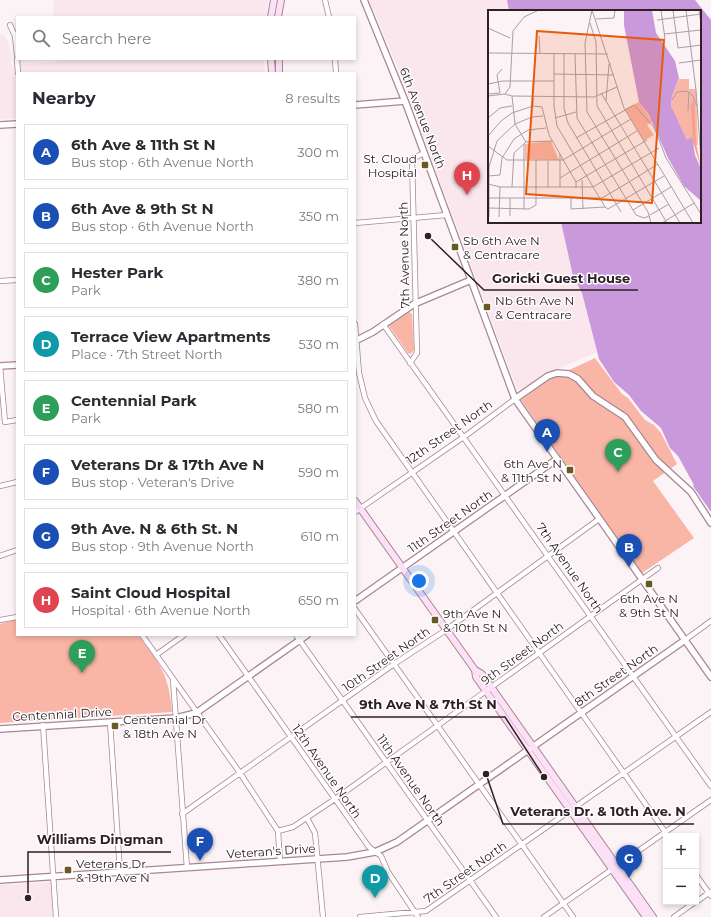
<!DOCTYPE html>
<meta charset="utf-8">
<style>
:root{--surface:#fff;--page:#f7f7f7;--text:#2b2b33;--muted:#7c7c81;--line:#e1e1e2;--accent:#d93025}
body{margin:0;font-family:Montserrat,sans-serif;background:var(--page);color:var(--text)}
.controls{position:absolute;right:12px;bottom:12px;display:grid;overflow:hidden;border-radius:0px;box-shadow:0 2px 6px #0003}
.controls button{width:36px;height:36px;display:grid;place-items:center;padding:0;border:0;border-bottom:1px solid var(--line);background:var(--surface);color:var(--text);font:20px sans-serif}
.you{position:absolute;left:419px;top:581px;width:14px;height:14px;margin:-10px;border:3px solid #fff;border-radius:50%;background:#1a73e8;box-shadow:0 0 0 6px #1a73e833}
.badge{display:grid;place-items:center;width:26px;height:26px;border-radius:50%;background:var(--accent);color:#fff;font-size:13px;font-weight:700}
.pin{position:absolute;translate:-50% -33px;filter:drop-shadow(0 1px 2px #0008)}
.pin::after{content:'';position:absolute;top:21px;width:14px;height:12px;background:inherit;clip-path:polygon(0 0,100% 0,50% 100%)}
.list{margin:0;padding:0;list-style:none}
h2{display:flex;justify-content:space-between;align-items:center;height:52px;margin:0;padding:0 16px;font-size:17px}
h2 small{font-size:13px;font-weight:400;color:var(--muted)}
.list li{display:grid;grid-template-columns:26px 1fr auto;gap:12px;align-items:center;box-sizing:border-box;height:56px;margin:0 8px 8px;padding:0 8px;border:1px solid var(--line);border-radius:0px}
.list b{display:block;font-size:15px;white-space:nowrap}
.list p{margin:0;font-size:13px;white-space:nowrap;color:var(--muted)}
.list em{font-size:13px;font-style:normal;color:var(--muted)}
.icon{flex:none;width:22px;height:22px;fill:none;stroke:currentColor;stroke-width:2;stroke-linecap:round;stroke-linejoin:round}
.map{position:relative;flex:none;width:711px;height:917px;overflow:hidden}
.search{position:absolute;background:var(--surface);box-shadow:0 2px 6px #0003;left:16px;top:16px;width:340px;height:44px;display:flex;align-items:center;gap:10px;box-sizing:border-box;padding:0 14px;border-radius:0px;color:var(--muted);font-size:15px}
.panel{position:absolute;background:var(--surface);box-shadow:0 2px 6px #0003;left:16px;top:72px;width:340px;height:564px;border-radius:0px}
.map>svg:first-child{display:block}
.built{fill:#fae6ed}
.green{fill:#f9b6a7}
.water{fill:#c999dc}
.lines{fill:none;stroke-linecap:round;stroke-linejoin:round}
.minor-casing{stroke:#a98693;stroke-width:6}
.tertiary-casing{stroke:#a98693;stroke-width:8}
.secondary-casing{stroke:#a98693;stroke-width:8}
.minor{stroke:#fff;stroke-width:4.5}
.tertiary{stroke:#fff;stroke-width:5.5}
.secondary{stroke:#fce1f6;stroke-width:6}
.poi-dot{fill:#6a5927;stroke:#fff;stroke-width:1.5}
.labels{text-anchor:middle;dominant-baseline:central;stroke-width:3;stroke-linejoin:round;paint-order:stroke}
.street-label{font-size:12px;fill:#2e2025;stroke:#fff}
.poi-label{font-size:12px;fill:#2e2025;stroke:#fff;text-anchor:start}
.inset-road{fill:none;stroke:#aa9fa2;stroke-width:1}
.view{fill:#e8590c;fill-opacity:0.15;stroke:#e8590c;stroke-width:2}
.inset-edge{fill:none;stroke:#2e2025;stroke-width:2}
.leader{fill:none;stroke:#2e2025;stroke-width:1.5}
.callout-dot{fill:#2e2025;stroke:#fff;stroke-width:1.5}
.callout-label{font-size:13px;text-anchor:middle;font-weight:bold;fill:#2e2025;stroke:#fff;stroke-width:3;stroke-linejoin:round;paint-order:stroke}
</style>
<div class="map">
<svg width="711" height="917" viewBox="0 0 711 917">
<rect width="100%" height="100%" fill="#fcf3f6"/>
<path class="built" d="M53,0H268L266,17H54Z
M369,0H507L509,11H489V222H561L573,276L582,293L597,352L543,375L522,390L517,389L395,60Z
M0,34L5,36L9,43L11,65L57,62V59H264L265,73H17V118L0,119Z
M51,882L53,917H0V885Z"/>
<path class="green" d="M408,311L412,314L414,350L411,354L408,353L389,326L390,323Z
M595,358L622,394L628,398L645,420L654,425L661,433L677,464L653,481L694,538L642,573L521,400L548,380Z
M17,619V635H138C160,665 169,673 172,712L0,723V624Z"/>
<path class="water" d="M507,0H695L711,20V512L693,486L694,485L678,456L670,448L661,428L641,411L629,395L614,382L599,359L582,293L573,276L561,222H700V11H509Z"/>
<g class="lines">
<defs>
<path id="minor" d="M325,0L329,17
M10,25L15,36L17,55
M17,59L18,73
M335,59L336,73
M355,223L447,215
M0,281L17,280
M355,324L359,373L365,398L376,421L668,836
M383,324L711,786
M410,363L417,353L412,159L424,153
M0,366L5,422L17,420
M0,486L17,482
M355,512L468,434L515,399
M0,556L17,550
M355,609L573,917
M0,620L17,617
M142,635L240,773L278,831L280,862
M219,635L369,847L381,856L388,872L418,917
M296,635L496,917
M685,640L711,621
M156,655L184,635
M173,680L187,868
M110,722L120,872
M43,725L56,917
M575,807L711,712
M182,814L394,664L446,630L599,519
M307,818L315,833L323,917
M278,831L293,827L335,799L658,568
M696,875L711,896
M696,902L710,892
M360,917L426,911L571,810
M544,917L711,800
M674,917L695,902"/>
<path id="tertiary" d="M364,0L405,101L515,399L711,677
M355,105L405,101
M0,125L17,124
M355,341L373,332L414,304L471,280
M0,366L17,365
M515,399L548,376L557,373L569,374L578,379L593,396L625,417L656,460L691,492L711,523
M355,601L557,459
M0,729L176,718L196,713L307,635
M0,880L347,857L375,852L397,842L685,640"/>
<path id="secondary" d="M271,17L274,0
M278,17L281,0
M271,59L272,73
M279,59V73
M355,501L475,670L482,674L653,917
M475,670L476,677L646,917"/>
</defs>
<use href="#minor" class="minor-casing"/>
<use href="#tertiary" class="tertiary-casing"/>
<use href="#secondary" class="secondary-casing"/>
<use href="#minor" class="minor"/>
<use href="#tertiary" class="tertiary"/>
<use href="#secondary" class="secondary"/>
</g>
<g class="poi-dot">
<rect x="421" y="161" width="8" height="8" rx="2"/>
<rect x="451" y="243" width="8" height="8" rx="2"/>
<rect x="483" y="303" width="8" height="8" rx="2"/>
<rect x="566" y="466" width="8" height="8" rx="2"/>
<rect x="645" y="580" width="8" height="8" rx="2"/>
<rect x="431" y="616" width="8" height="8" rx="2"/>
<rect x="111" y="722" width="8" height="8" rx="2"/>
<rect x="64" y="866" width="8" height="8" rx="2"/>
</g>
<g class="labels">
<g class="street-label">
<text transform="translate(423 118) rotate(69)">6th Avenue North</text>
<text transform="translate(404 255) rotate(-91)">7th Avenue North</text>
<text transform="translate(449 432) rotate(-35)">12th Street North</text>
<text transform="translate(450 521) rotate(-35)">11th Street North</text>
<text transform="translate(570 568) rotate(55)">7th Avenue North</text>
<text transform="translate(522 653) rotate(-36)">9th Street North</text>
<text transform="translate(386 659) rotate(-35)">10th Street North</text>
<text transform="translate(616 675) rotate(-35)">8th Street North</text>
<text transform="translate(62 714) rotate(-3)">Centennial Drive</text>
<text transform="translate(327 771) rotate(55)">12th Avenue North</text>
<text transform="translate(411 780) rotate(55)">11th Avenue North</text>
<text transform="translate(271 851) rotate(-4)">Veteran's Drive</text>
<text transform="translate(465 872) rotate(-35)">7th Street North</text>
</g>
<g class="poi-label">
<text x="417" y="158" text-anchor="end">St. Cloud<tspan x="417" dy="14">Hospital</tspan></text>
<text x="463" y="240">Sb 6th Ave N<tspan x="463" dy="14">&amp; Centracare</tspan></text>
<text x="495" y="300">Nb 6th Ave N<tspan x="495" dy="14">&amp; Centracare</tspan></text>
<text x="562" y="463" text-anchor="end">6th Ave N<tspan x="562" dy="14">&amp; 11th St N</tspan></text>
<text x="649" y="598" text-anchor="middle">6th Ave N<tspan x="649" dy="14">&amp; 9th St N</tspan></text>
<text x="443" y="613">9th Ave N<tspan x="443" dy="14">&amp; 10th St N</tspan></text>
<text x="123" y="719">Centennial Dr<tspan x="123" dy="14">&amp; 18th Ave N</tspan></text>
<text x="76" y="863">Veterans Dr<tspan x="76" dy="14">&amp; 19th Ave N</tspan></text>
</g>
</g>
<g transform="translate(488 10)">
<rect width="213" height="213" fill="#fcf3f6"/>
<path d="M191,69H201V79H208L210,135H205L204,131L199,130L183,97L184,86ZM151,92L161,106L164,112L159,115L166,125L156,131L137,99ZM63,131L71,150L37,149V134Z" fill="#f9b6a7"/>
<path d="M206,88L208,133L213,158L205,132L203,96Z" fill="#f6a08d"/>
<path d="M136,0H164L168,23L187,51L191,68L184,86L183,96L199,130L204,127L207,145L213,159V191L196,176L180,148L161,105L151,92L136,15Z" fill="#c999dc"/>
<path class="inset-road" d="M104,0L136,98L205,213M104,0L97,33L99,102L160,202L163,213M173,0L177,29M185,0L190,38L213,35M198,0L208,80L213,149M211,0L213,14M108,9L126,8L127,0M169,10L213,4M102,13L108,32L109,96L179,213M0,18L22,28M176,24L213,20M51,26L52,43M0,43L120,44M66,43V96L69,116L117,197M76,43V98L80,113L133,202M87,44L89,108L148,205L156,208L161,206M191,53L213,50M66,64L126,65M0,74L15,71H66M113,83L192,213M0,84L12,83L9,65L14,59M17,84L22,77L25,21L36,7L51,0M0,86L17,84L24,86L106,87L129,77M24,86L27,114L38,132M45,86V96L54,97L61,125L88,172V178M184,90L189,82L199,81L205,86L209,96M118,91L121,54H123M200,101L201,82M0,108L12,98L24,96M67,108L88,102M0,126L13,111L24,103L45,96M88,128L146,95L166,117L178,148L213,204M36,134V199M0,136L19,150H75L143,109M72,144V177M0,166L12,165L14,148L26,129L40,120L58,118M72,168L149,121M94,170L95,199M88,172L159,130M141,172L170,154M0,174L12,177H105L171,138M24,177L26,143L38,132L64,131M60,177V151M0,188H114L141,172M83,188V199L117,197L120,199L176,166M0,198L41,199L48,195V150M145,200L183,177M162,205L181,194M22,206V188M1,207V157L9,131L27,114L44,107L55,106M11,207L12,177M174,213L206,193"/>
<path class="view" d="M49,21L176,30L164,193L38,184Z"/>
<rect width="213" height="213" class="inset-edge"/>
</g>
<path class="leader" d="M428 236L484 290H638M544 777L505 717H351M486 774L503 824H694M28 898L28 852H171"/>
<g class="callout-dot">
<circle cx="428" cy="236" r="4"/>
<circle cx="544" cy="777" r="4"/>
<circle cx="486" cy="774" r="4"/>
<circle cx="28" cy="898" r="4"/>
</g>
<g class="callout-label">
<text x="561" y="283">Goricki Guest House</text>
<text x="428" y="709">9th Ave N &amp; 7th St N</text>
<text x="598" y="816">Veterans Dr. &amp; 10th Ave. N</text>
<text x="100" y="844">Williams Dingman</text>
</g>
</svg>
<div class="controls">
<button>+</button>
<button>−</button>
</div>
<div class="you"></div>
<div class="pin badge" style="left:547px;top:452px;background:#1a4fb4">A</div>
<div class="pin badge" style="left:629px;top:567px;background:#1a4fb4">B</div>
<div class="pin badge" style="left:618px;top:472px;background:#2e9e5b">C</div>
<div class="pin badge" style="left:375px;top:898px;background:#0f9aa8">D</div>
<div class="pin badge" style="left:82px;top:673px;background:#2e9e5b">E</div>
<div class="pin badge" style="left:200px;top:861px;background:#1a4fb4">F</div>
<div class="pin badge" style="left:629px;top:878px;background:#1a4fb4">G</div>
<div class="pin badge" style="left:467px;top:195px;background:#e0444e">H</div>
<div class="search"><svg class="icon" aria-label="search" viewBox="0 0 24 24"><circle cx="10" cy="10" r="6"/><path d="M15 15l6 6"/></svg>Search here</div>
<section class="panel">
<h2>Nearby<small>8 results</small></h2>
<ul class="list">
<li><span class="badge" style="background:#1a4fb4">A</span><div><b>6th Ave &amp; 11th St N</b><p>Bus stop · 6th Avenue North</p></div><em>300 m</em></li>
<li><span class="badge" style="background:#1a4fb4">B</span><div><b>6th Ave &amp; 9th St N</b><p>Bus stop · 6th Avenue North</p></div><em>350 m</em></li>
<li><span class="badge" style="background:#2e9e5b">C</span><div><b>Hester Park</b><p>Park</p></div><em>380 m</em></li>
<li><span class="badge" style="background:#0f9aa8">D</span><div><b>Terrace View Apartments</b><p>Place · 7th Street North</p></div><em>530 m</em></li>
<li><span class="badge" style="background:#2e9e5b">E</span><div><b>Centennial Park</b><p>Park</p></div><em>580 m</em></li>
<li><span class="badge" style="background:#1a4fb4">F</span><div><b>Veterans Dr &amp; 17th Ave N</b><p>Bus stop · Veteran's Drive</p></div><em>590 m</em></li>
<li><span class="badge" style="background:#1a4fb4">G</span><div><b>9th Ave. N &amp; 6th St. N</b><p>Bus stop · 9th Avenue North</p></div><em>610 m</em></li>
<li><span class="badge" style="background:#e0444e">H</span><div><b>Saint Cloud Hospital</b><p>Hospital · 6th Avenue North</p></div><em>650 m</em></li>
</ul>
</section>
</div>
